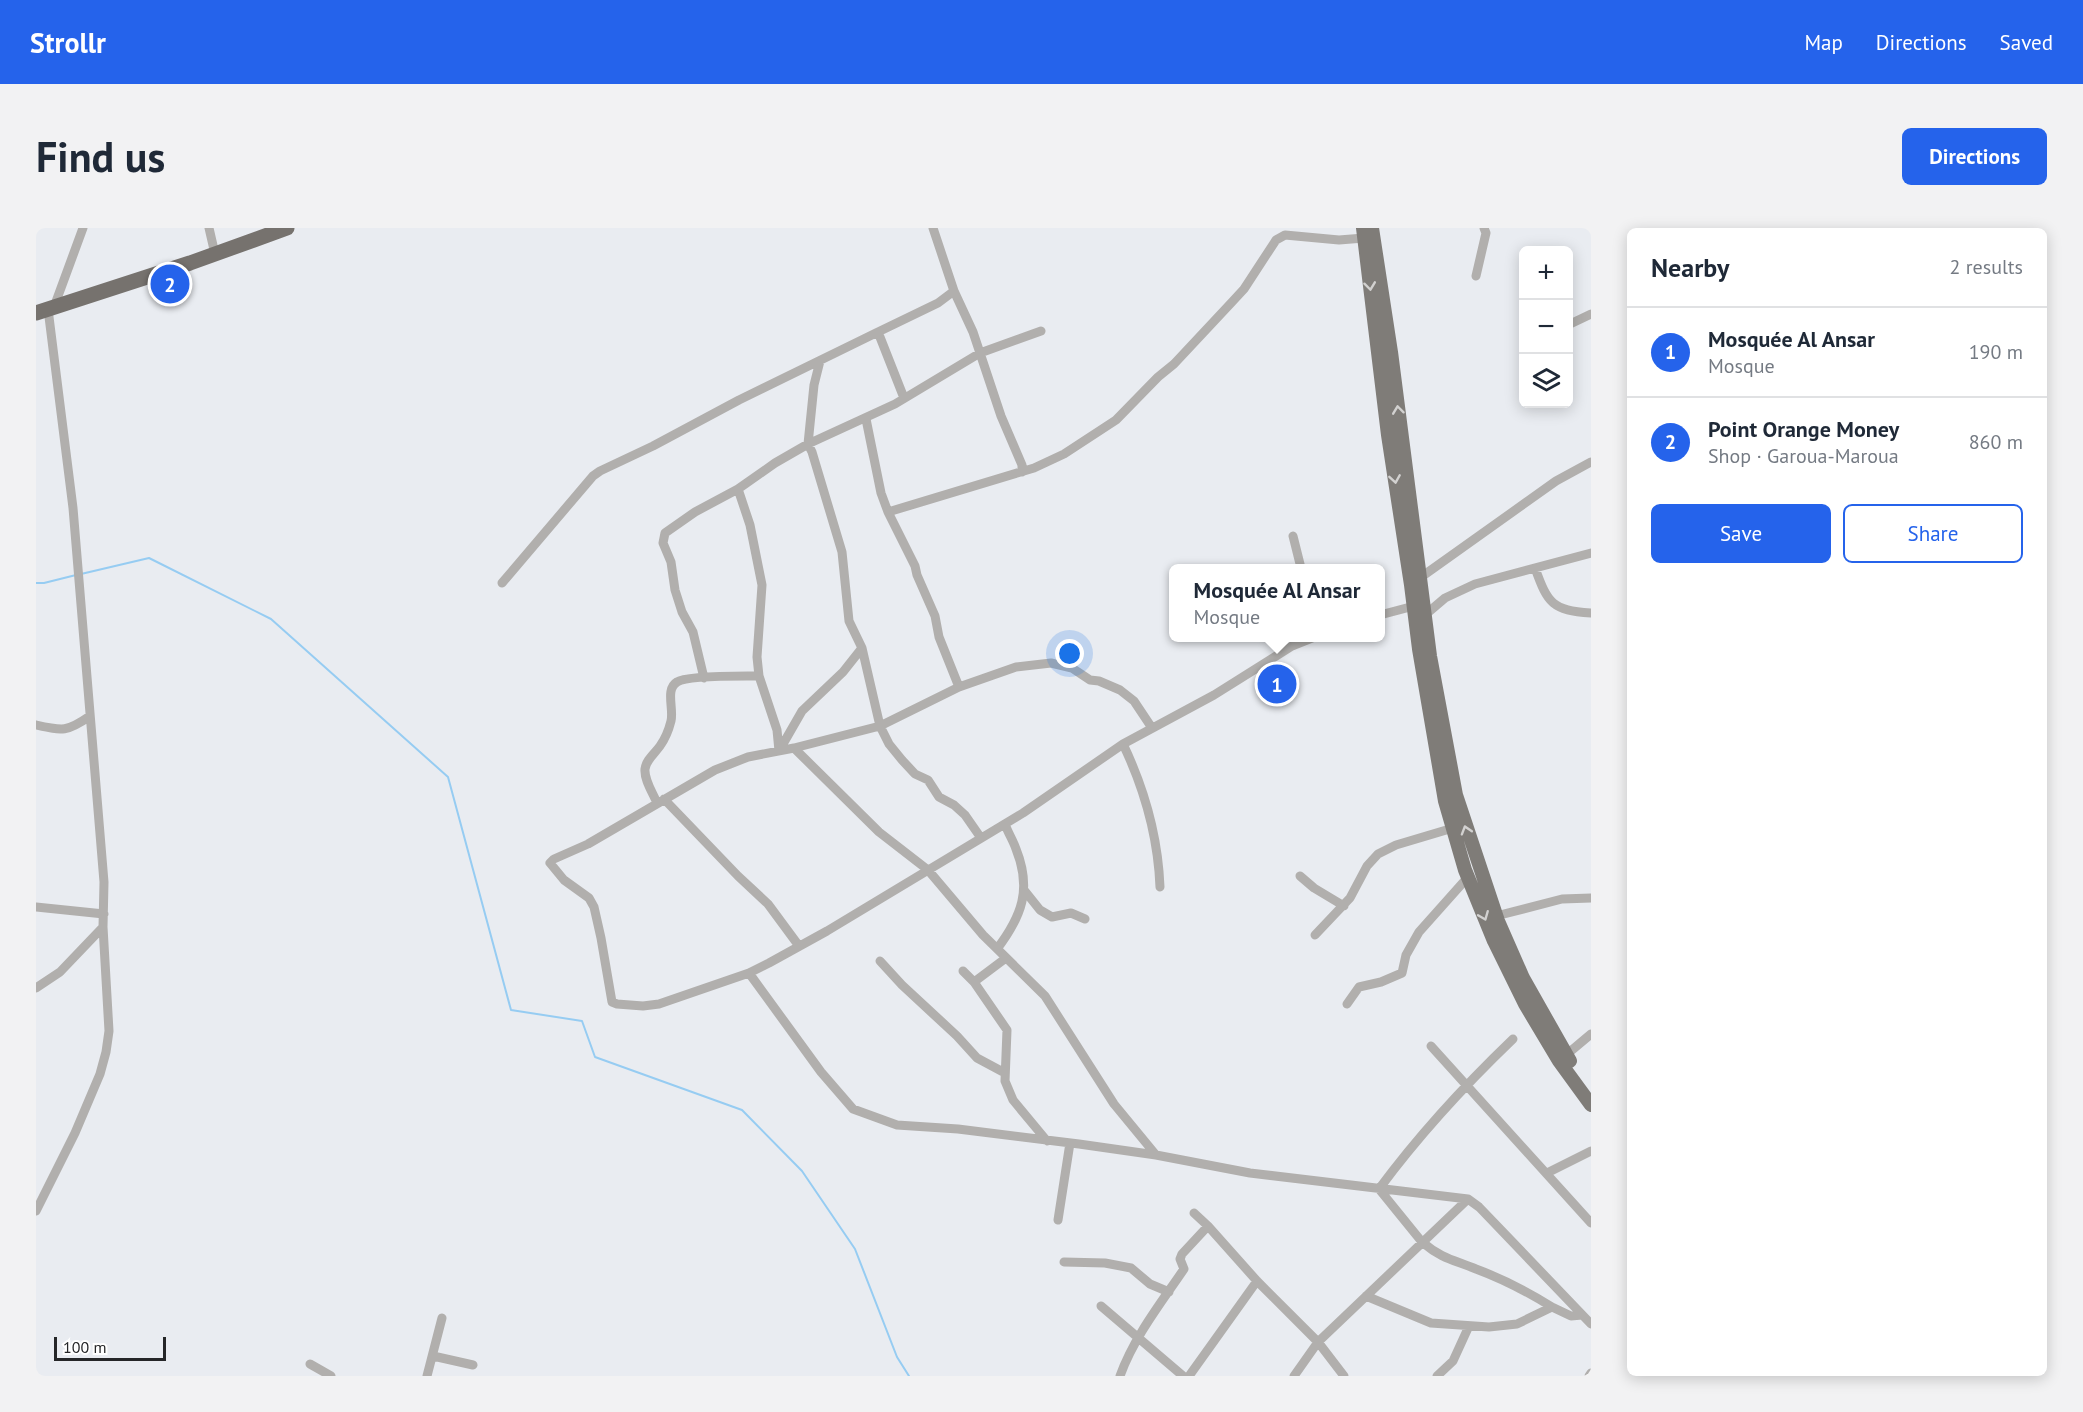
<!DOCTYPE html>
<meta charset="utf-8">
<style>
:root{--surface:#fff;--page:#f2f2f3;--text:#1f2937;--muted:#747a83;--line:#e0e1e3;--accent:#2563eb}
body{margin:0;font-family:"PT Sans",sans-serif;background:var(--page);color:var(--text)}
.controls{position:absolute;right:18px;top:18px;display:grid;overflow:hidden;border-radius:9px;box-shadow:0 3px 15px #0003}
.controls button{width:54px;height:54px;display:grid;place-items:center;padding:0;border:0;border-bottom:2px solid var(--line);background:var(--surface);color:var(--text);font:30px sans-serif}
.scale{position:absolute;left:18px;bottom:15px;width:112px;box-sizing:border-box;padding-left:6px;border:3px solid #252628;border-top:0;font-size:16px;line-height:21px;white-space:nowrap;color:#252628;-webkit-text-stroke:4px #fff;paint-order:stroke}
.you{position:absolute;left:1034px;top:426px;width:21px;height:21px;margin:-15px;border:4px solid #fff;border-radius:50%;background:#1a73e8;box-shadow:0 0 0 9px #1a73e833}
.badge{display:grid;place-items:center;width:39px;height:39px;border-radius:50%;background:var(--accent);color:#fff;font-size:20px;font-weight:700}
.pin{position:absolute;translate:-50% -50%;border:3px solid #fff;box-shadow:0 2px 6px #0006}
.popup{position:absolute;left:1133px;top:336px;width:216px;height:78px;box-sizing:border-box;display:grid;place-content:center;border-radius:9px;background:var(--surface);filter:drop-shadow(0 2px 4px #0005);font-size:20px;white-space:nowrap;color:var(--muted)}
.popup b{font-size:22px;color:var(--text)}
.popup::after{content:'';position:absolute;left:50%;top:100%;margin-left:-12px;border:12px solid transparent;border-top-color:var(--surface)}
.list{margin:0;padding:0;list-style:none}
h2{display:flex;justify-content:space-between;align-items:center;height:78px;margin:0;padding:0 24px;font-size:26px}
h2 small{font-size:20px;font-weight:400;color:var(--muted)}
.list li{display:grid;grid-template-columns:39px 1fr auto;gap:18px;align-items:center;box-sizing:border-box;height:90px;padding:0 24px;border-top:2px solid var(--line)}
.list b{display:block;font-size:22px;white-space:nowrap}
.list p{margin:0;font-size:20px;white-space:nowrap;color:var(--muted)}
.list em{font-size:20px;font-style:normal;color:var(--muted)}
.actions{display:flex;gap:12px;padding:18px 24px}
.actions a{flex:1;padding:14px 0;border:2px solid var(--accent);border-radius:9px;text-align:center;font-size:21px;color:var(--accent)}
.actions .main{background:var(--accent);color:#fff}
.icon{flex:none;width:33px;height:33px;fill:none;stroke:currentColor;stroke-width:2;stroke-linecap:round;stroke-linejoin:round}
.map{position:relative;flex:none;width:1555px;height:1148px;overflow:hidden;border-radius:9px}
header{display:flex;align-items:center;gap:36px;box-sizing:border-box;height:84px;padding:0 30px;background:var(--accent);color:#fff}
header strong{font-size:28px}
nav{display:flex;gap:33px;margin-inline-start:auto;font-size:21px}
.intro{display:flex;align-items:center;justify-content:space-between;box-sizing:border-box;height:144px;padding:0 36px}
h1{margin:0;font-size:42px}
.button{padding:15px 27px;border-radius:9px;background:var(--accent);color:#fff;font-size:21px;font-weight:700}
main{display:flex;gap:36px;padding:0 36px}
aside{flex:1;background:var(--surface);border-radius:9px;box-shadow:0 3px 15px #0003}
.map>svg:first-child{display:block}
.lines{fill:none;stroke-linecap:round;stroke-linejoin:round}
.stream{stroke:#96ccf2;stroke-width:2}
.minor{stroke:#b1afad;stroke-width:9}
.primary{stroke:#7f7c78;stroke-width:14}
.trunk{stroke:#76726e;stroke-width:15}
.oneway{stroke:#d2d1d0}
</style>
<header>
<strong>Strollr</strong>
<nav><a>Map</a><a>Directions</a><a>Saved</a></nav>
</header>
<div class="intro"><h1>Find us</h1><a class="button">Directions</a></div>
<main>
<div class="map">
<svg width="1555" height="1148" viewBox="0 0 1555 1148">
<rect width="100%" height="100%" fill="#e9ecf1"/>
<g class="lines">
<path class="stream" d="M45,346L113,330L235,391L412,549L475,782L546,793L559,829L706,882L766,943L819,1021L861,1129L873,1148
M0,355H8L40,347"/>
<path class="minor" d="M173,0L179,26
M897,0L918,63L937,104L965,188L986,237V244
M1440,48L1450,5L1448,0
M18,79L47,0
M1532,97L1555,86
M784,133L778,157L772,216L776,224L806,324L813,393L826,420L844,498L853,516L866,532L879,546L892,552L903,569L918,577L929,587L945,610
M868,170L842,104L902,75L918,63
M830,191L845,265L852,284L879,338L881,347L899,388L903,409L923,459
M702,261L714,297L726,357L721,429L723,448L741,502L743,523
M852,284L998,240L1028,226L1080,192L1122,149L1138,136L1196,74L1208,61L1240,12L1249,7L1303,12L1328,10
M1257,308L1265,340
M1499,340C1512,376 1516,382 1555,385
M1381,352L1520,253L1555,234
M466,355L557,248L564,243L617,218L703,172L842,104
M1344,387L1378,378
M1389,387L1409,370L1439,356L1555,325
M668,450L657,404L646,384L639,362L635,334L627,315L629,305L659,284L702,261L739,235L772,216L859,176L944,125L1005,103
M0,497C27,503 31,504 54,488
M1087,516C1108,560 1122,609 1124,659
M758,520L844,498L923,459L980,439L1015,435L1036,440L1054,452L1063,453L1084,462L1098,473L1116,500
M743,523L766,483L807,444L826,420
M628,571L702,648L732,676L763,718
M621,575C617,565 608,552 609,541C610,532 619,525 624,518C629,511 633,501 635,493C638,481 629,461 641,454C651,447 710,448 723,448
M1264,648L1278,660L1308,678
M988,662L1004,682L1016,689L1035,685L1049,691
M0,679L68,686
M1460,688L1526,671L1555,670
M1279,707L1314,670L1331,638L1342,626L1360,617L1417,600
M961,721C986,688 996,661 980,621C977,612 972,605 969,596
M844,733L866,757L921,808L941,830L969,845
M927,743L938,754L971,802L969,853L977,872L1011,913
M713,745L785,844L817,881L861,897L922,901L1043,916L1120,927L1214,945L1432,971L1443,979L1555,1096
M938,754L970,730
M0,760L24,744L67,699L68,654L37,280L12,81
M1311,776L1323,759L1345,754L1366,745L1370,727L1383,704L1432,649
M1477,811C1428,858 1383,907 1343,961L1386,1014C1406,1031 1418,1032 1440,1041C1467,1051 1492,1064 1516,1079
M1395,818L1555,995
M1530,827L1555,806
M1120,927L1078,876L1009,768L947,707L892,642L843,604L758,520L712,529L679,542L552,616L518,631L514,635L528,652L553,670L558,679L565,710L576,774L581,776L607,778L623,776L713,745L733,735L791,703L987,585L1087,516L1178,467L1256,418L1276,410
M1511,945L1555,923
M0,983L39,905L64,846L70,824L73,803L67,699
M1158,985L1172,998L1221,1053L1282,1114L1308,1148
M1022,992L1034,915
M1028,1034L1069,1035L1095,1040L1114,1056L1133,1064
M1330,1068L1395,1095L1453,1099L1481,1096L1516,1079L1535,1088L1546,1087
M1065,1078L1147,1148
M397,1128L437,1137
M274,1136L295,1148
M391,1148L406,1090
M1084,1148C1098,1109 1125,1075 1148,1041L1144,1031L1146,1026L1172,998
M1153,1148L1221,1053
M1258,1148L1282,1114L1432,971
M1401,1148L1417,1133L1433,1098
M1553,1148L1555,1145"/>
<path class="primary" d="M1327,0L1352,207L1375,357L1383,421L1409,573L1429,642L1458,713L1489,776L1523,833L1555,877
M1336,0L1355,124L1394,428L1420,567L1462,693L1487,750L1534,833"/>
<path class="trunk" d="M0,85L154,35L251,0"/>
</g>
<defs><path id="oneway-chevron" d="M-2-3.5L2.5 0L-2 3.5" fill="none" stroke-width="1.6" stroke-linecap="round" stroke-linejoin="round" transform="scale(1.5)"/></defs>
<g class="oneway">
<use href="#oneway-chevron" transform="translate(1334 58) rotate(83)"/>
<use href="#oneway-chevron" transform="translate(1362 182) rotate(-97)"/>
<use href="#oneway-chevron" transform="translate(1359 251) rotate(81)"/>
<use href="#oneway-chevron" transform="translate(1430 602) rotate(-107)"/>
<use href="#oneway-chevron" transform="translate(1448 688) rotate(68)"/>
</g>
</svg>
<div class="controls">
<button>+</button>
<button>−</button>
<button><svg class="icon" aria-label="layers" viewBox="0 0 24 24"><path d="M12 4l9 5-9 5-9-5zM3 14l9 5 9-5"/></svg></button>
</div>
<div class="scale">100 m</div>
<div class="you"></div>
<div class="pin badge" style="left:1241px;top:456px">1</div>
<div class="popup"><b>Mosquée Al Ansar</b>Mosque</div>
<div class="pin badge" style="left:134px;top:56px">2</div>
</div>
<aside>
<h2>Nearby<small>2 results</small></h2>
<ul class="list">
<li><span class="badge">1</span><div><b>Mosquée Al Ansar</b><p>Mosque</p></div><em>190 m</em></li>
<li><span class="badge">2</span><div><b>Point Orange Money</b><p>Shop · Garoua-Maroua</p></div><em>860 m</em></li>
</ul>
<div class="actions"><a class="main">Save</a><a>Share</a></div>
</aside>
</main>
